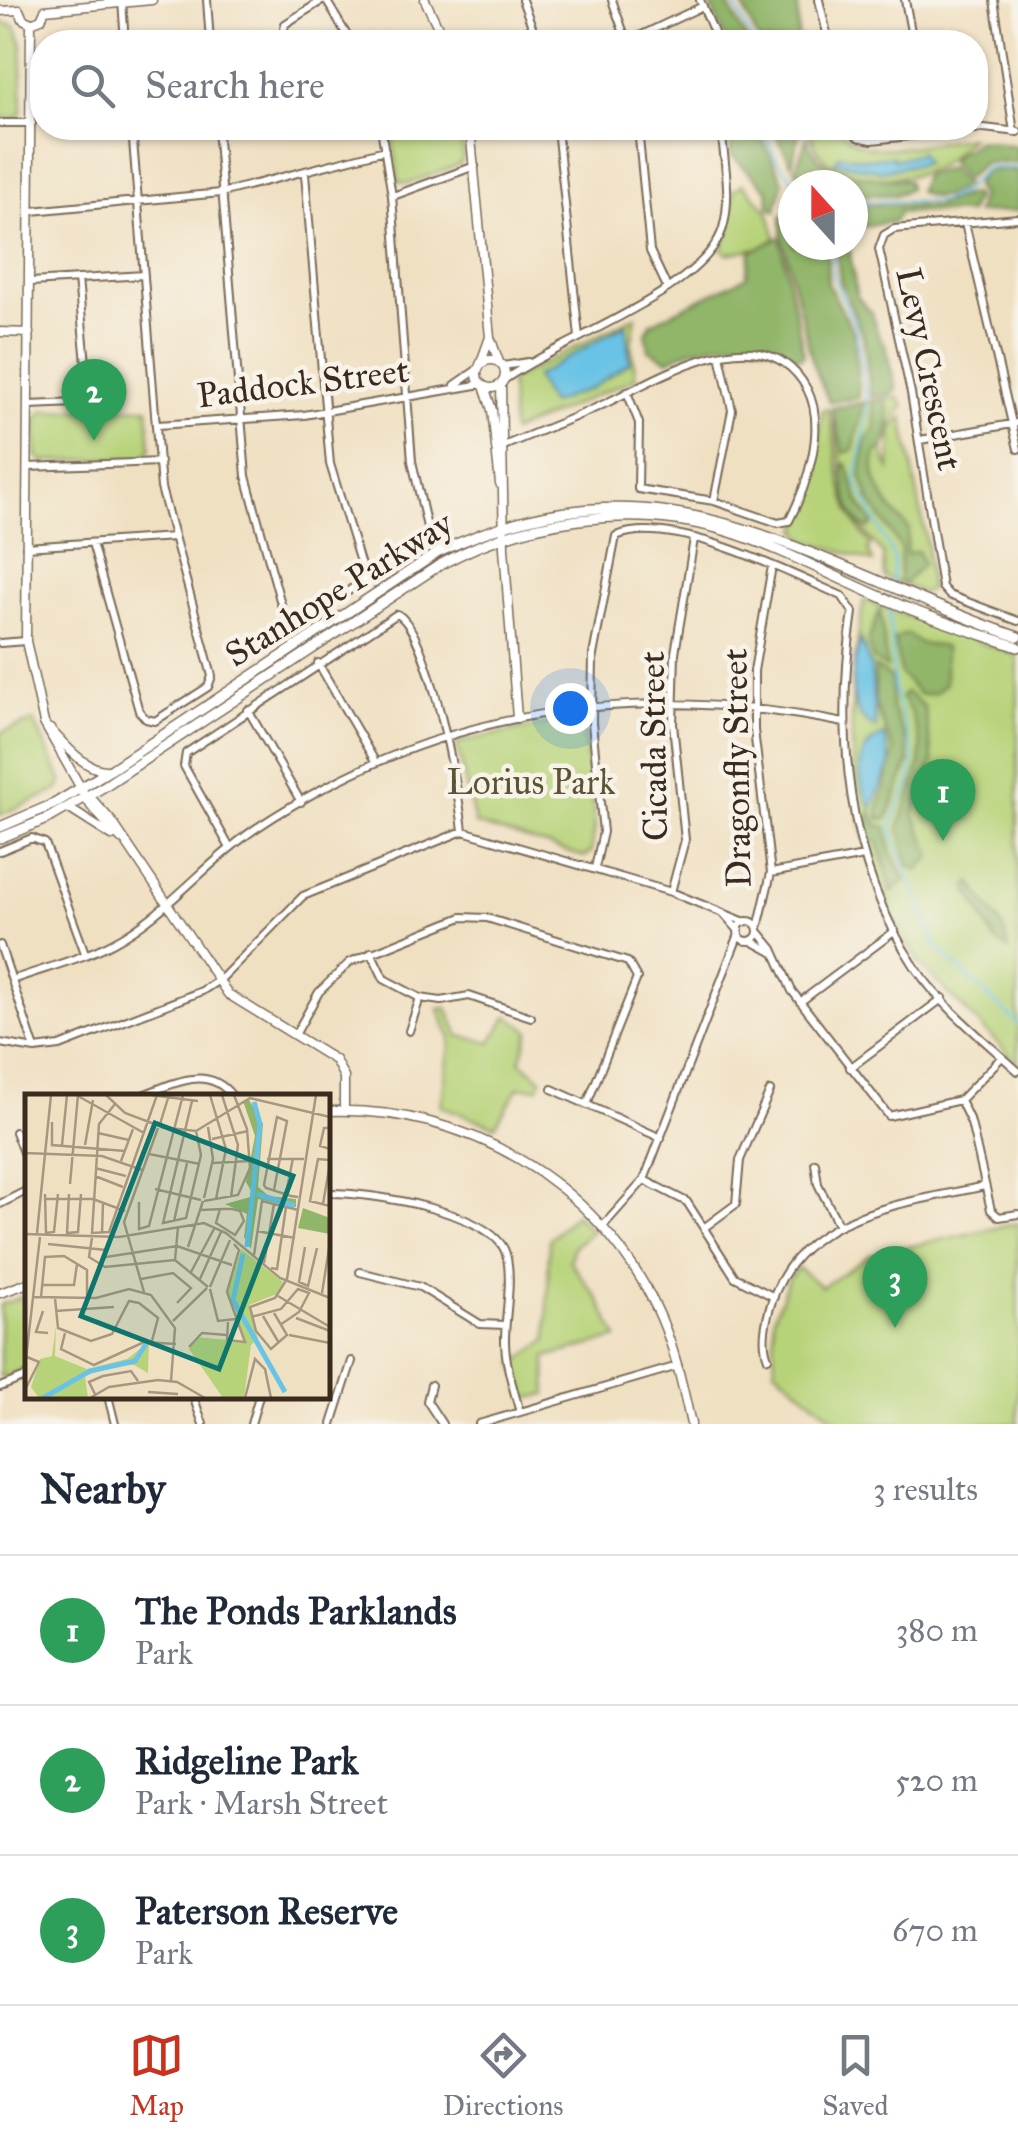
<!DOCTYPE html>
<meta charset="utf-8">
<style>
:root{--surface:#fff;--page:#f6f6f7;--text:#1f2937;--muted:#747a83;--line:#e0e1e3;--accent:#c8321e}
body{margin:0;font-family:"IM FELL Great Primer",serif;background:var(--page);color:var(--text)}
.compass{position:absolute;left:778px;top:170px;width:90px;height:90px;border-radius:50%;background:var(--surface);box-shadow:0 2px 8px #0004;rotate:339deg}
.you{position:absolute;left:570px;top:708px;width:35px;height:35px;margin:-25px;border:8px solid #fff;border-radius:50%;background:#1a73e8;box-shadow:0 0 0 15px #1a73e833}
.badge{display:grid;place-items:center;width:65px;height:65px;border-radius:50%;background:var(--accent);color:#fff;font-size:32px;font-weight:700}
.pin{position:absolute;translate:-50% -82px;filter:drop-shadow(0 2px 5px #0008)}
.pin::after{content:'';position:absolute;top:52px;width:35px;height:30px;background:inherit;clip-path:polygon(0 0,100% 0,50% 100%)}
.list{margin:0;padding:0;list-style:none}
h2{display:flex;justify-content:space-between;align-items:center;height:130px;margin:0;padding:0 40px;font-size:42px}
h2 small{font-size:32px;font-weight:400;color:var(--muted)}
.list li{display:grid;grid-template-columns:65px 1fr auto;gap:30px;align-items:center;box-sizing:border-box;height:150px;padding:0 40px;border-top:2px solid var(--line)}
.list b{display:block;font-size:38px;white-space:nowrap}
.list p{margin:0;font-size:32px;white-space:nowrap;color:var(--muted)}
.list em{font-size:32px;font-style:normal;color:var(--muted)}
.icon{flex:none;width:55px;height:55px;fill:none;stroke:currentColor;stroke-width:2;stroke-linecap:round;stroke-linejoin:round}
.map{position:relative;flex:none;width:1018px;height:1424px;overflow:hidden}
.search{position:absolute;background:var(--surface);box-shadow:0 2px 8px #0004;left:30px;right:30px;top:30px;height:110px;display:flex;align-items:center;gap:25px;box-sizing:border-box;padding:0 35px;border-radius:40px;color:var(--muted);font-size:38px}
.sheet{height:580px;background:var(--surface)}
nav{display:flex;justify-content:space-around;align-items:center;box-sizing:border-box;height:140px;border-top:2px solid var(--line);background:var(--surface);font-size:28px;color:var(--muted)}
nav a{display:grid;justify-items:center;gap:5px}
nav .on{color:var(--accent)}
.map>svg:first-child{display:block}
.green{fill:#b7d379;stroke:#797e4c;stroke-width:2.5}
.forest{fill:#91b569;stroke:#667044;stroke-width:2.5}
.water{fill:#68c3e6;stroke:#527682;stroke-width:2.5}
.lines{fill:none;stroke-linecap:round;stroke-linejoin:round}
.stream{stroke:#68c3e6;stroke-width:2.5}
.minor-casing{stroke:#7a6a57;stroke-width:10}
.tertiary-casing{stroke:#7a6a57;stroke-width:11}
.secondary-casing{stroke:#7a6a57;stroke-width:12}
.minor{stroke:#fff;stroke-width:6}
.tertiary{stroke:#fff;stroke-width:8}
.secondary{stroke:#fff;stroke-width:9}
.labels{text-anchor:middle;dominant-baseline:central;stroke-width:9;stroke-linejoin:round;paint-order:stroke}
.street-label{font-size:35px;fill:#3b2a1e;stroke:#f7f3e8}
.park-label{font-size:35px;fill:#5a5435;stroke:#f7f3e8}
.inset-river{fill:none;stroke:#68c3e6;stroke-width:5}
.inset-road{fill:none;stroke:#a89780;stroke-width:2.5}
.view{fill:#0f766e;fill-opacity:0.15;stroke:#0f766e;stroke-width:5}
.inset-edge{fill:none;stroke:#3b2a1e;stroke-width:5}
</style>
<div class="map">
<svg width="1018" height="1424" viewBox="0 0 1018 1424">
<rect width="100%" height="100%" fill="#f7f3e8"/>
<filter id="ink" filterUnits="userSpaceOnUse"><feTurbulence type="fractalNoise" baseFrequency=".01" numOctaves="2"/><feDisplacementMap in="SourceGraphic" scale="20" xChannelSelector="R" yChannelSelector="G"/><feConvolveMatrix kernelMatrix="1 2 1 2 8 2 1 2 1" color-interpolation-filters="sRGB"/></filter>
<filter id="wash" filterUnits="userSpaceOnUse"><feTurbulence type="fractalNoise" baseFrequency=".0048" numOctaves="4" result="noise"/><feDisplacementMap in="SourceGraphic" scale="40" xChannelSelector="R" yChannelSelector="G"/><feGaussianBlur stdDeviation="2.25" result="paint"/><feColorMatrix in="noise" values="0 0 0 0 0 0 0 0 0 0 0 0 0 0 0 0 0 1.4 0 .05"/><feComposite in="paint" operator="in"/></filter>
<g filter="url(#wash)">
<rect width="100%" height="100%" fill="#f0e0c2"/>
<path class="green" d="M0,22L15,26L22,44V112L16,118H0Z
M391,128H459L464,157L460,164L407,184L399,182Z
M811,128H840C861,165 934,141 970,137C959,150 943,165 927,171C890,185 812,180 811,128Z
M743,184L768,211L776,238L762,247L727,254L722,248L730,228L734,190Z
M636,316L631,344L636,378L512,432L510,381Z
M898,397L904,406C890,424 875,444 890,469L892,428L903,417L927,544L930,590L923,593L884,577L883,554L859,525L848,501L832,408Z
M148,407L151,448L145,457L43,462L36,455L37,419L44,411Z
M828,409C841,457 834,506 871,544L868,549L873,562L805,539L798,530L814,490L822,410Z
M864,600L1018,656V1064L919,963L887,908L890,904C843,814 846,696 864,600Z
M578,718L583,722L595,827L591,852L584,857L475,824L457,745L460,742Z
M34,721L62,782L58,790L0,815V733Z
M447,1008L459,1036L491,1042L508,1016L530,1031L520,1061L542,1079L538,1088L519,1087L495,1126L441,1106L451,1039L439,1009Z
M575,1214L592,1231L573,1247L570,1261L598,1299L618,1338L546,1357L547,1394L531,1398L524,1394L515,1363L547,1340L549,1239Z
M1018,1223V1424H841L775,1369L773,1319L788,1280L798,1268L822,1287L870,1255Z
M27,1295V1368L0,1378V1305Z"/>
<path class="forest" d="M708,0H726L748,42H727Z
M740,0H798V42H759Z
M729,128H757L783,181L776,211L769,207L768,190L731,155Z
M773,128H800L792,165Z
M807,138C819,181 874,175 908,181L909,189L895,195H854L853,185H812L795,170Z
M978,140L1018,146V163H983L965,179L950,162L951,158Z
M950,168L965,184C953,197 934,202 918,191L924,175Z
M1005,169L1018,171V211L976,213L981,194L975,188C977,171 991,170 1005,169Z
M970,194L975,196L968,214C960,211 906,212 899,213L894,222L864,226L853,232V204L934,206Z
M785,215L793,232V245H827L828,284L854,333L859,398L829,402L813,364L782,235L781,216Z
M780,238L804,355L799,358C758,337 711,338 668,360L649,350L646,333L651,323L746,277L751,251Z
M836,245L849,247L857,297L872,313L878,335L885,344L896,389L892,394L871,397L863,336L840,281Z
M885,399C889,410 892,436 885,446C878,456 879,444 875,457C868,484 893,512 909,529L906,554L918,551L923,564L903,585L899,579L901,548L870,501L861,476L866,439L875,428L873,401Z
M864,403L853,450L844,453L832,408Z
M847,464L859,502L873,524L868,529C846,519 845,488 842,466Z
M880,608L887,668L873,659L868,642Z
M907,634L920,643L945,647V684L935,693L920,695L901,675L894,639Z
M875,667L891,678L892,708L907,742L909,762L887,819H879L878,811L894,752L875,704Z
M906,692L924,707L933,762L914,814L932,856L918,870L909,866L899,828L920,764L921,746L911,712L901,697Z
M871,811L877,825L887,827L891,852L906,880L892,892L878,842H871L866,826Z
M971,882L1002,926L1009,950L995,941L967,887Z"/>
<path class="water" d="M920,153L925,163L881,171L835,162L839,155L867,159L893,156L894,160Z
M626,324L630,362L592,388L550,404L535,377Z
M861,639L871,668L876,728C844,715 851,668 861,639Z
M884,735L891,763L872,808C855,783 854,746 884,735Z"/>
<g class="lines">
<path class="stream" d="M732,0L753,42
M763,128L776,159L798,185
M853,201L941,202L961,193L986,168H1018
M832,245L834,278L856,328L868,410L856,481L894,558L891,595
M889,603L894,690L914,758L910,780L892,823L893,836L937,948L1018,1024"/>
</g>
</g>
<g filter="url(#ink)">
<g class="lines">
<defs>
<path id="minor" d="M207,0L210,42
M326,0L351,42
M522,0L538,42
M612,0L627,42
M700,0L718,42
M819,0L829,42
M905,0L913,42
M994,0L1014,132
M122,1L125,42
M282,42L285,24L323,0
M627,42L703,6
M0,123H32
M217,128L246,476L284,615L297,626L429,536L412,461L392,196L381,128
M557,128L579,337
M638,128L650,251L667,287
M849,128L858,137L872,140L984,128L1018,132
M305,174L330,464L366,582
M393,196L475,166
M32,211L221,193L385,150
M1018,218L894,229L884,235L879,249L911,393L942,587L949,595L1018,621
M965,223L1018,449
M31,282L144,275
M503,366L528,362
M504,380C558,340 704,292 723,228C732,196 724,160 721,128
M455,385L478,369
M29,405L77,403L89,395L78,279
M158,425L304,415L482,384
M920,440L1018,423
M504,446C536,432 570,420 602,405C658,379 764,309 807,389C827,427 807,486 789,521L778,523L714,501L638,489L639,423L627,392
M28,467L160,462
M714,501L732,410L720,355
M92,543L139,711L146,719L155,721L208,687L212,676L161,488L132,128
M26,547L174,537
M0,643L26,641
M318,663L376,763
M248,710L301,802
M230,848L184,766L186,753L397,614C429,630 459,792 463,831
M0,851L32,838L45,843L85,953
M595,868L603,832L592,723L593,655L616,536C672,513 789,573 842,596L853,612C835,733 846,863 915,967C941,1006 984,1040 1018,1071
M771,873L864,856
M671,892L685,840L673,724L675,653L694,539
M724,914L739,931
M738 931a10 10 0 1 1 20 0a10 10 0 1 1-20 0Z
M758,928L771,873L754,730V671L772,566
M758,931L773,949L792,991L889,1116L960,1100L1002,1057
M752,941L772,952
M0,945L35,1049
M371,952L384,979L420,998L441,1001L469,996L531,1017
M12,980C45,968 82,959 112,943C167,914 205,863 255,829C436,708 633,680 844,723
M800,1002L895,931
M409,1031L420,998
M295,1035L319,992L350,962L462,917L487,918L628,962L637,978L587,1104
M0,1043L35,1049L60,1046L202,991L222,978L303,896L463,831L671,892L745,922
M850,1068L943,998
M552,1089L661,1138
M140,1096C171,1085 207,1063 232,1096
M960,1100L971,1123L991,1210L999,1217L1018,1214
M15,1132L28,1165
M815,1163L818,1184L838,1224
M644,1180L687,1202L735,1277L774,1297
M328,1193C366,1192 494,1211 506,1254C513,1280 505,1314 505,1340C505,1363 513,1387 519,1409
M0,1204L28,1190
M603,1226L644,1180L739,934
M705,1227L736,1204L740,1160L770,1091
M360,1272L420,1287L480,1324L505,1325
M768,1358C761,1341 766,1321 771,1304C800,1211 905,1204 985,1186
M431,1385L427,1401L442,1424
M0,1387L28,1376
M108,1396L115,1424
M193,1396L203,1424
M251,1424L259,1396
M332,1424L352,1361
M479,1424L678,1366"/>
<path id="tertiary" d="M425,0L445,42
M19,10L23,19L31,23L41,19L45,10
M45,10L152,0
M0,11L19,10
M31,23L26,641L44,723L91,806L121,839
M470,128L490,337L499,362
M0,332L29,333
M477 374a14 14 0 1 1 28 0a14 14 0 1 1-28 0Z
M480,365L490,337
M501,384L504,548L517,718
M484,386L492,410L500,484
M50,729C65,745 87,773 111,770
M89,796L113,823L228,994L335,1060L344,1077V1110
M68,808L112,836
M328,1111C466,1106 596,1182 656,1307C674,1344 682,1384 691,1424
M0,1293L28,1283"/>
<path id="secondary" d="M0,827L54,804L112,769L437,553C665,442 807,564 1018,637
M0,838L49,818L103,787L438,566C522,518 633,503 727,531C785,549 839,580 895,603C935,620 977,633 1018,647"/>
</defs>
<use href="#minor" class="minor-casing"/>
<use href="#tertiary" class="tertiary-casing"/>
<use href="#secondary" class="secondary-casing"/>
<use href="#minor" class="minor"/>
<use href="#tertiary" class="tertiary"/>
<use href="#secondary" class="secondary"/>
</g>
</g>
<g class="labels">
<g class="street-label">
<text transform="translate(929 369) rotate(78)">Levy Crescent</text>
<text transform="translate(303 383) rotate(-7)">Paddock Street</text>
<text transform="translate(339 589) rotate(-32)">Stanhope Parkway</text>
<text transform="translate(654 746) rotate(-91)">Cicada Street</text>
<text transform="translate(737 768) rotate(-91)">Dragonfly Street</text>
</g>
<g class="park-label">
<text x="531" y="782">Lorius Park</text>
</g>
</g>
<g transform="translate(25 1094)">
<rect width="305" height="305" fill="#f0e0c2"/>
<path d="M216,155L258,188L254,199L224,211L233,245L226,251L219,304H198L164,255L172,243L221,248L203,198ZM31,231L30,262L62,275L102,265L124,248L123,279L109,271L87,272L60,282L63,304H14L6,293L15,265L27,262Z" fill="#b7d379"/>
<path d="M224,6L238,30L233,93L244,102L271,105V113L233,105L226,155L219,143L222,120L200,110L229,102L221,88L230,42L218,7ZM278,114L305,124V140L273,134Z" fill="#91b569"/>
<path class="inset-river" d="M232,100L270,112M222,153L235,30L229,8M218,160L208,206L260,298M18,304L65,277L110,267L121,250"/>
<path class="inset-road" d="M81,1L100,19L132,31M126,1L173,7M185,1L201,55L191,105M197,1L213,51L206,103M53,2L119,39M167,7L138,129L161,124L176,61L171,37M90,10L74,30L67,139L84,138L132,1M27,28V51L100,57M135,30L144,1M136,33L171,37L225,4L305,23M305,34H299L295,52L305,55M73,39L104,46M187,45L223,37M37,51L42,1M60,51L68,6M0,59L77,62L117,76M124,60L175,70M242,65H279M305,66L293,65L285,107L305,112M96,67L108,35M188,69L225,67M70,74L101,82M70,82L98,93M45,90L53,1M130,95L176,106M249,96L262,27L252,23L239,91L241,94L266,102L273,103M20,100L21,139L29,138L33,100M44,100L42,139L53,138L56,100M261,100L268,64M179,104L188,65L183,33M21,105H68L100,117M179,107L213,101L225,74L222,35L209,1M114,108V135L124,132L158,1M298,110L305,69M175,116L199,115H207L215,117L219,127L210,141L191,129L195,115M149,127L162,69M232,137L270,144M12,139L26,1M77,139L78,109M0,140L94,143L179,129L201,139L255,184L305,204M67,144L64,163L80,173L150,166L183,193M23,150L81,156M163,153L178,107M280,153L274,188L283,192L292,154M229,161L237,107L273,116M81,163L152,152L207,171M150,166L153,133M239,169L249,110M246,174L252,175L261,113M166,178L189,135M116,185L148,179L166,194L152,209M175,185L196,138M16,191H49L52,170M185,193L205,146M185,195L193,227L211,225M119,198L99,128L133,34M297,199L305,148M253,202L305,233M7,203L71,204L104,195L126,201L150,234L146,287M16,203L20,163L39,162L62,176V205M30,204L33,234L66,247L87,240L104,207L114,209L133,224L127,247M18,217L11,238L23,239M30,217L89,213M249,219L262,241L246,255L231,237L225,213L250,204L262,185L291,1M238,222L254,249M226,223L256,215L273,195L284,199L274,218L255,231M271,224L305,237M148,227L182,194M203,228L202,246L220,248L202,198L214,156L209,150M40,239L36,255L69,271L119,248L151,250M264,241L305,249M164,253L177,239L202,241M0,273L15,143M0,296L14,268L2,263M123,298L153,300M70,300L64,288L78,282L106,277L113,287M65,304L84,293L133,286L152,288L180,304M220,304L230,265L240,275L246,304"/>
<path class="view" d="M130,29L268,82L194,275L56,222Z"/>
<rect width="305" height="305" class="inset-edge"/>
</g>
</svg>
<svg class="compass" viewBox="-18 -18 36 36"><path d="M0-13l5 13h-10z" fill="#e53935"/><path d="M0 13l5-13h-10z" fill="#747a83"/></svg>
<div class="you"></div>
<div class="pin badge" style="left:943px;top:841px;background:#2e9e5b">1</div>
<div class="pin badge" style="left:94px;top:441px;background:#2e9e5b">2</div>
<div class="pin badge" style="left:895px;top:1328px;background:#2e9e5b">3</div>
<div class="search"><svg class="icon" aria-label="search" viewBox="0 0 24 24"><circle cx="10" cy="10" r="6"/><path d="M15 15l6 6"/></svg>Search here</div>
</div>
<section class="sheet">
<h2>Nearby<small>3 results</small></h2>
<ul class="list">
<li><span class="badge" style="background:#2e9e5b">1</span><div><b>The Ponds Parklands</b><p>Park</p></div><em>380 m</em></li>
<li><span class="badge" style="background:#2e9e5b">2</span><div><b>Ridgeline Park</b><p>Park · Marsh Street</p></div><em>520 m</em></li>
<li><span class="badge" style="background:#2e9e5b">3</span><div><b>Paterson Reserve</b><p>Park</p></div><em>670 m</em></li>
</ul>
</section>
<nav>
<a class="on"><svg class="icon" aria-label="map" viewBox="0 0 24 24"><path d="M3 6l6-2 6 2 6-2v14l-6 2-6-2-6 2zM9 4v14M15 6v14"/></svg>Map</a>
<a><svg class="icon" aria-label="directions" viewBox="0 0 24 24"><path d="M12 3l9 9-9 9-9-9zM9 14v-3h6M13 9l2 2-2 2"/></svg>Directions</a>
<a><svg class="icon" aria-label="saved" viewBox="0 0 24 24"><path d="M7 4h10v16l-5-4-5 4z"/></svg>Saved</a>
</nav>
